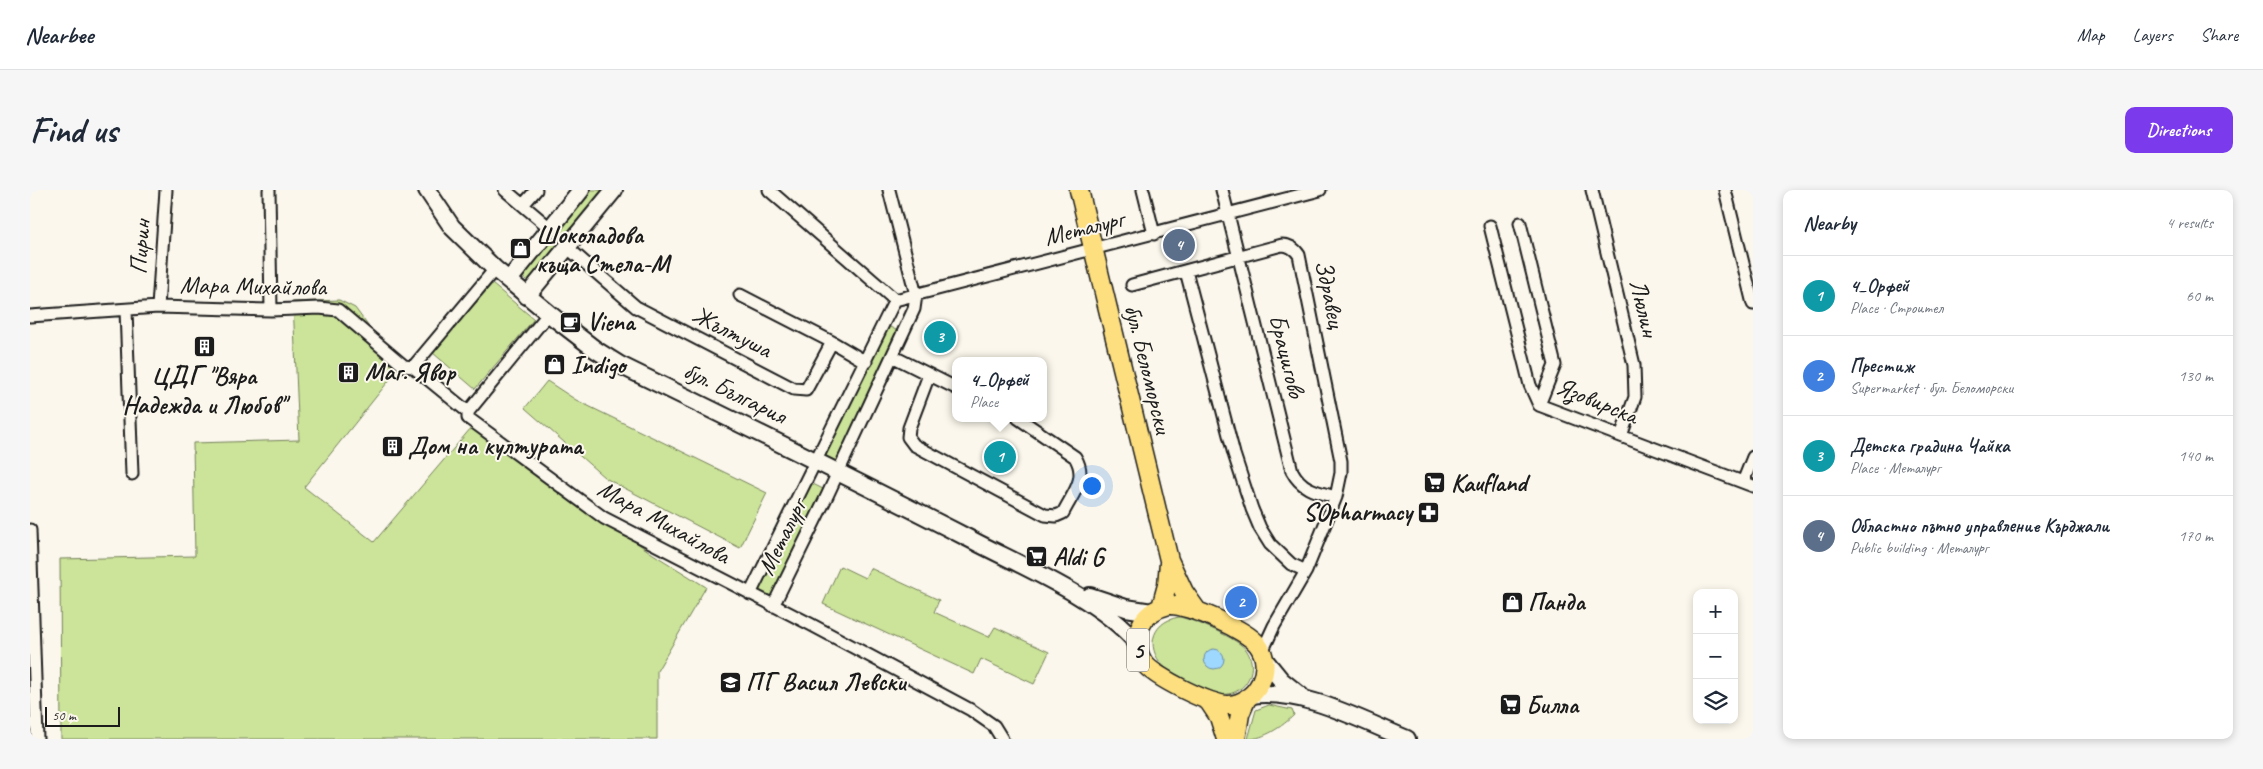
<!DOCTYPE html>
<meta charset="utf-8">
<style>
:root{--surface:#fff;--page:#f6f6f7;--text:#1f2937;--muted:#747a83;--line:#e0e1e3;--accent:#7c3aed}
body{margin:0;font-family:Caveat,sans-serif;background:var(--page);color:var(--text)}
.controls{position:absolute;right:15px;bottom:15px;display:grid;overflow:hidden;border-radius:10px;box-shadow:0 2px 8px #0003}
.controls button{width:45px;height:45px;display:grid;place-items:center;padding:0;border:0;border-bottom:1px solid var(--line);background:var(--surface);color:var(--text);font:25px sans-serif}
.scale{position:absolute;left:15px;bottom:12px;width:75px;box-sizing:border-box;padding-left:5px;border:2px solid #1c1c1c;border-top:0;font-size:14px;line-height:18px;white-space:nowrap;color:#1c1c1c;-webkit-text-stroke:4px #fbf7ec;paint-order:stroke}
.you{position:absolute;left:1061px;top:295px;width:18px;height:18px;margin:-12px;border:4px solid #fff;border-radius:50%;background:#1a73e8;box-shadow:0 0 0 8px #1a73e833}
.badge{display:grid;place-items:center;width:32px;height:32px;border-radius:50%;background:var(--accent);color:#fff;font-size:16px;font-weight:700}
.pin{position:absolute;translate:-50% -50%;border:2px solid #fff;box-shadow:0 1px 5px #0006}
.popup{position:absolute;left:922px;top:167px;width:95px;height:65px;box-sizing:border-box;display:grid;place-content:center;border-radius:10px;background:var(--surface);filter:drop-shadow(0 1px 4px #0005);font-size:16px;white-space:nowrap;color:var(--muted)}
.popup b{font-size:19px;color:var(--text)}
.popup::after{content:'';position:absolute;left:50%;top:100%;margin-left:-10px;border:10px solid transparent;border-top-color:var(--surface)}
.list{margin:0;padding:0;list-style:none}
h2{display:flex;justify-content:space-between;align-items:center;height:65px;margin:0;padding:0 20px;font-size:21px}
h2 small{font-size:16px;font-weight:400;color:var(--muted)}
.list li{display:grid;grid-template-columns:32px 1fr auto;gap:15px;align-items:center;box-sizing:border-box;height:80px;padding:0 20px;border-top:1px solid var(--line)}
.list b{display:block;font-size:19px;white-space:nowrap}
.list p{margin:0;font-size:16px;white-space:nowrap;color:var(--muted)}
.list em{font-size:16px;font-style:normal;color:var(--muted)}
.icon{flex:none;width:28px;height:28px;fill:none;stroke:currentColor;stroke-width:2;stroke-linecap:round;stroke-linejoin:round}
.map{position:relative;flex:none;width:1723px;height:549px;overflow:hidden;border-radius:10px}
header{display:flex;align-items:center;gap:30px;box-sizing:border-box;height:70px;padding:0 25px;background:var(--surface);border-bottom:1px solid var(--line)}
header strong{font-size:24px}
nav{display:flex;gap:28px;margin-inline-start:auto;font-size:18px}
.intro{display:flex;align-items:center;justify-content:space-between;box-sizing:border-box;height:120px;padding:0 30px}
h1{margin:0;font-size:35px}
.button{padding:12px 22px;border-radius:10px;background:var(--accent);color:#fff;font-size:18px;font-weight:700}
main{display:flex;gap:30px;padding:0 30px}
aside{flex:1;background:var(--surface);border-radius:10px;box-shadow:0 2px 8px #0003}
.map>svg:first-child{display:block}
.green{fill:#cce499;stroke:#74805a}
.water{fill:#9fd8ff;stroke:#6b8da4}
.lines{fill:none;stroke-linecap:round;stroke-linejoin:round}
.street-casing{stroke:#1c1c1c;stroke-width:15}
.secondary-casing{stroke:#1c1c1c;stroke-width:20}
.primary-casing{stroke:#1c1c1c;stroke-width:21}
.street{stroke:#fbf7ec;stroke-width:11}
.secondary{stroke:#fbf7ec;stroke-width:16}
.primary{stroke:#fddf80;stroke-width:18}
.labels{text-anchor:middle;dominant-baseline:central;stroke-width:4;stroke-linejoin:round;paint-order:stroke}
.shield{fill:#fbf7ec;stroke:#5f5e5a;stroke-width:1}
.shield-label{font-size:24px;font-weight:bold;fill:#1c1c1c}
.street-label{font-size:25px;fill:#1c1c1c;stroke:#fbf7ec}
.poi-label{font-size:25px;font-weight:bold;fill:#1c1c1c;stroke:#fbf7ec;text-anchor:start}
</style>
<header>
<strong>Nearbee</strong>
<nav><a>Map</a><a>Layers</a><a>Share</a></nav>
</header>
<div class="intro"><h1>Find us</h1><a class="button">Directions</a></div>
<main>
<div class="map">
<svg width="1723" height="549" viewBox="0 0 1723 549">
<rect width="100%" height="100%" fill="#fbf7ec"/>
<filter id="ink" filterUnits="userSpaceOnUse"><feTurbulence type="fractalNoise" baseFrequency=".02" numOctaves="2"/><feDisplacementMap in="SourceGraphic" scale="10" xChannelSelector="R" yChannelSelector="G"/><feConvolveMatrix kernelMatrix="1 2 1 2 8 2 1 2 1" color-interpolation-filters="sRGB"/></filter>
<g filter="url(#ink)">
<path class="green" d="M561,0H575L500,93L491,86Z
M462,94L504,129L445,199L403,163Z
M309,110L325,118L369,178L274,297L344,352L441,238L623,364L676,397L627,481V549H31L30,369L165,366L163,253L269,250L263,112Z
M856,135L868,141L804,275L792,269Z
M517,191L546,210L737,303L710,358L575,288L495,218Z
M779,292L793,299L739,410L725,404Z
M810,376L835,388L840,378L909,410L904,422L959,447L965,437L1019,462L1004,494L951,469L944,484L793,414Z
M1149,427C1162,429 1210,449 1217,461C1230,481 1213,508 1189,504C1174,502 1151,487 1137,479C1115,462 1119,432 1149,427Z
M1239,515L1262,520L1264,525C1253,536 1234,549 1218,549L1226,520Z"/>
<path class="water" d="M1174 469a10 10 0 1 1 20 0a10 10 0 1 1-20 0Z"/>
<g class="lines">
<defs>
<path id="street" d="M239,0L241,120
M475,0L521,39
M739,0L865,110
M1113,0L1124,44
M1562,0L1604,175L1605,207L1591,246
M1695,0L1723,114
M493,15L506,0
M1490,33L1525,175L1509,215
M1460,36L1500,195L1509,215L1723,296
M538,58L606,117L764,199L776,200L802,152L836,172
M1156,81L1204,264L1222,319L1230,338L1240,354L1261,374L1276,381
M1102,95L1252,55C1260,55 1265,59 1269,65L1311,271V283L1306,307C1287,302 1272,300 1262,281C1239,187 1215,94 1192,0
M710,105L802,152
M865,110L1290,0
M128,117L136,0
M96,120L102,284
M0,126L128,117L241,120L289,118L308,120L374,176L383,177L438,222V228L574,328L780,434L941,520L964,536L972,549
M862,166L926,198
M383,177L465,79
M899,185L879,238L878,247L884,255L1015,325L1026,326L1033,323C1043,303 1058,288 1045,267L988,228
M438,222L519,123
M1713,292L1723,267
M0,340L7,549
M720,404L865,110
M743,416L797,306L884,119L886,105L859,0
M1232,462L1244,436L1276,381L1306,307"/>
<path id="secondary" d="M397,0L422,37L465,79L527,130L566,160L590,175C707,232 823,289 938,348C991,376 1068,407 1107,453
M479,90L551,0
M497,106L584,0
M1060,406L1096,418L1122,422
M1234,469L1251,490L1271,506
M1221,505C1273,498 1330,530 1377,549"/>
<path id="primary" d="M1049,0L1139,370L1154,402L1166,419
M1139,415C1158,414 1217,440 1228,455C1245,478 1227,513 1199,515C1182,516 1124,487 1114,473C1107,463 1105,449 1110,437C1116,424 1126,418 1139,415Z
M1131,417L1137,395L1139,373
M1179,512L1189,527L1196,549
M1206,549L1210,524L1217,508"/>
</defs>
<use href="#street" class="street-casing"/>
<use href="#secondary" class="secondary-casing"/>
<use href="#primary" class="primary-casing"/>
<use href="#street" class="street"/>
<use href="#secondary" class="secondary"/>
<use href="#primary" class="primary"/>
</g>
</g>
<defs>
<symbol id="shop-square" viewBox="-11 -11 22 22"><rect x="-9" y="-9" width="18" height="18" rx="4" fill="#1c1c1c" stroke="#fbf7ec"/><path d="M-5-2.5h2.3a2.7 3.5 0 0 1 5.4 0H5L5.5 6h-11ZM-1.5-2.5h3a1.5 2.3 0 0 0-3 0Z" fill="#fff"/></symbol>
<symbol id="cafe-square" viewBox="-11 -11 22 22"><rect x="-9" y="-9" width="18" height="18" rx="4" fill="#1c1c1c" stroke="#fbf7ec"/><path d="M-5.5-4.5H6V0H3Q3 3.5 0 3.5H-2.5Q-5.5 3.5-5.5 0ZM3-3.2v2h1.7v-2ZM-6 4.5H4V6H-6Z" fill="#fff"/></symbol>
<symbol id="building-square" viewBox="-11 -11 22 22"><rect x="-9" y="-9" width="18" height="18" rx="4" fill="#1c1c1c" stroke="#fbf7ec"/><path d="M-4-6H4V6H1V3H-1V6H-4ZM-2.5-4.3h1.7v1.8h-1.7ZM.8-4.3h1.7v1.8H.8ZM-2.5-1h1.7V.8h-1.7ZM.8-1h1.7V.8H.8Z" fill="#fff"/></symbol>
<symbol id="supermarket-square" viewBox="-11 -11 22 22"><rect x="-9" y="-9" width="18" height="18" rx="4" fill="#1c1c1c" stroke="#fbf7ec"/><path d="M-6-5.5h2.5l.6 2H6L4.5 2H-2.5L-4.4-4H-6ZM-1.5 3.2a1.3 1.3 0 1 0 .1 0ZM3 3.2a1.3 1.3 0 1 0 .1 0Z" fill="#fff"/></symbol>
<symbol id="pharmacy-square" viewBox="-11 -11 22 22"><rect x="-9" y="-9" width="18" height="18" rx="4" fill="#1c1c1c" stroke="#fbf7ec"/><path d="M-2-6h4v4h4v4h-4v4h-4v-4h-4v-4h4Z" fill="#fff"/></symbol>
<symbol id="school-square" viewBox="-11 -11 22 22"><rect x="-9" y="-9" width="18" height="18" rx="4" fill="#1c1c1c" stroke="#fbf7ec"/><path d="M0-5L7-2L0 1L-7-2ZM-4 1L0 2.5L4 1V4Q0 6-4 4Z" fill="#fff"/></symbol>
</defs>
<g fill-rule="evenodd">
<use href="#shop-square" x="478" y="46" width="25" height="25"/>
<use href="#cafe-square" x="528" y="120" width="25" height="25"/>
<use href="#building-square" x="162" y="144" width="25" height="25"/>
<use href="#shop-square" x="512" y="162" width="25" height="25"/>
<use href="#building-square" x="306" y="170" width="25" height="25"/>
<use href="#building-square" x="350" y="244" width="25" height="25"/>
<use href="#supermarket-square" x="1392" y="280" width="25" height="25"/>
<use href="#pharmacy-square" x="1386" y="310" width="25" height="25"/>
<use href="#supermarket-square" x="994" y="354" width="25" height="25"/>
<use href="#shop-square" x="1470" y="400" width="25" height="25"/>
<use href="#school-square" x="688" y="480" width="25" height="25"/>
<use href="#supermarket-square" x="1468" y="502" width="25" height="25"/>
</g>
<g class="labels">
<rect class="shield" x="1097" y="438.5" width="22" height="43" rx="4"/>
<g class="shield-label">
<text x="1108" y="460">5</text>
</g>
<g class="street-label">
<text transform="translate(1054 38) rotate(-14)">Металург</text>
<text transform="translate(110 57) rotate(-86)">Пирин</text>
<text transform="translate(223 96) rotate(1)">Мара Михайлова</text>
<text transform="translate(1300 104) rotate(78)">Здравец</text>
<text transform="translate(1614 118) rotate(77)">Люлин</text>
<text transform="translate(702 142) rotate(27)">Жълтуша</text>
<text transform="translate(1257 166) rotate(76)">Брацигово</text>
<text transform="translate(1118 179) rotate(76)">бул. Беломорски</text>
<text transform="translate(705 203) rotate(26)">бул. България</text>
<text transform="translate(1567 211) rotate(22)">Язовирска</text>
<text transform="translate(634 332) rotate(29)">Мара Михайлова</text>
<text transform="translate(752 347) rotate(-64)">Металург</text>
</g>
<g class="poi-label">
<text x="506" y="45">Шоколадова<tspan x="506" dy="29">къща Стела-М</tspan></text>
<text x="557" y="132">Viena</text>
<text x="541" y="175">Indigo</text>
<text x="335" y="182">Маг. Явор</text>
<text x="174" y="186" text-anchor="middle">ЦДГ "Вяра<tspan x="174" dy="29">Надежда и Любов"</tspan></text>
<text x="378" y="256">Дом на културата</text>
<text x="1421" y="293">Kaufland</text>
<text x="1382" y="322" text-anchor="end">SOpharmacy</text>
<text x="1023" y="367">Aldi G</text>
<text x="1498" y="412">Панда</text>
<text x="716" y="492">ПГ Васил Левски</text>
<text x="1496" y="515">Билла</text>
</g>
</g>
</svg>
<div class="controls">
<button>+</button>
<button>−</button>
<button><svg class="icon" aria-label="layers" viewBox="0 0 24 24"><path d="M12 4l9 5-9 5-9-5zM3 14l9 5 9-5"/></svg></button>
</div>
<div class="scale">50 m</div>
<div class="you"></div>
<div class="pin badge" style="left:970px;top:267px;background:#0f9aa8">1</div>
<div class="popup"><b>4_Орфей</b>Place</div>
<div class="pin badge" style="left:1211px;top:412px;background:#3f7fe0">2</div>
<div class="pin badge" style="left:910px;top:147px;background:#0f9aa8">3</div>
<div class="pin badge" style="left:1149px;top:55px;background:#5c6f8a">4</div>
</div>
<aside>
<h2>Nearby<small>4 results</small></h2>
<ul class="list">
<li><span class="badge" style="background:#0f9aa8">1</span><div><b>4_Орфей</b><p>Place · Строител</p></div><em>60 m</em></li>
<li><span class="badge" style="background:#3f7fe0">2</span><div><b>Престиж</b><p>Supermarket · бул. Беломорски</p></div><em>130 m</em></li>
<li><span class="badge" style="background:#0f9aa8">3</span><div><b>Детска градина Чайка</b><p>Place · Металург</p></div><em>140 m</em></li>
<li><span class="badge" style="background:#5c6f8a">4</span><div><b>Областно пътно управление Кърджали</b><p>Public building · Металург</p></div><em>170 m</em></li>
</ul>
</aside>
</main>
